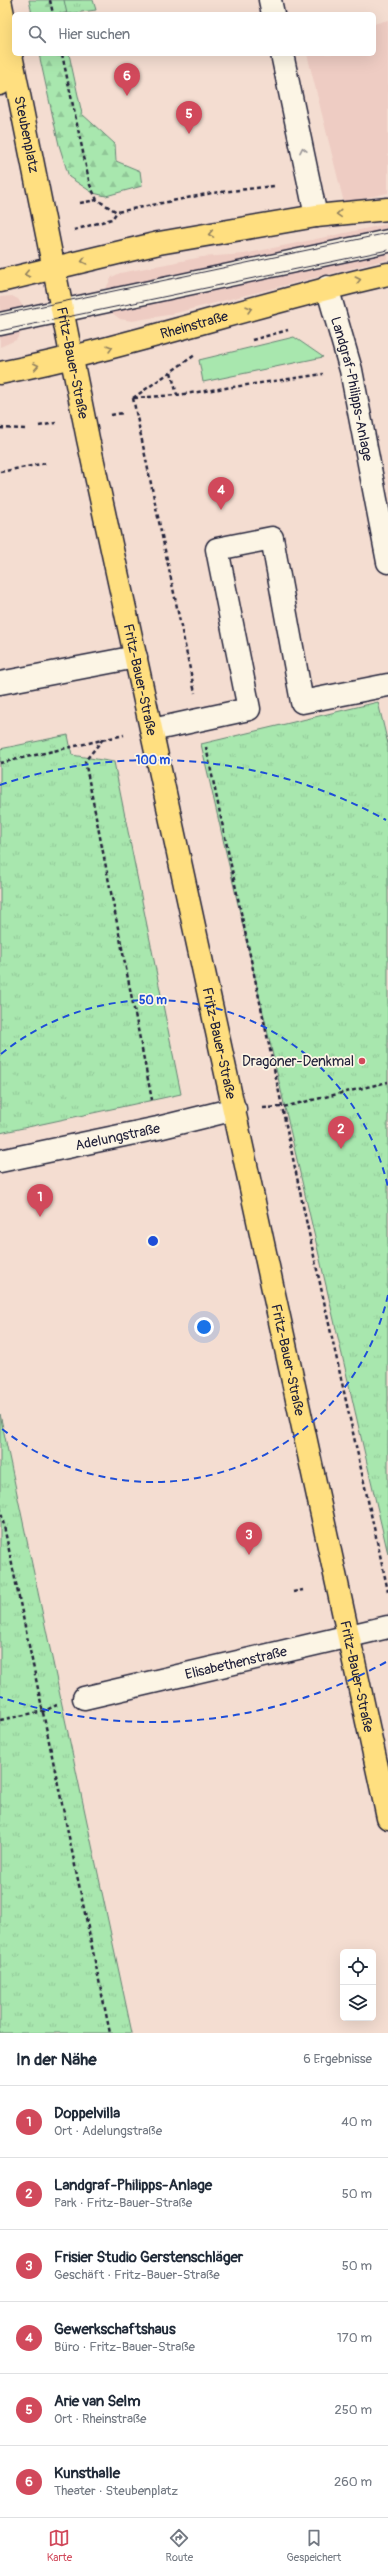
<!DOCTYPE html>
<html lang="de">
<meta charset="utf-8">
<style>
:root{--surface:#fff;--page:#f6f6f7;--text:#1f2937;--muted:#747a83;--line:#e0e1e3;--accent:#d1495b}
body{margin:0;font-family:Pangolin,sans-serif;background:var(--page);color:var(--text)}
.controls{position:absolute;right:12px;bottom:12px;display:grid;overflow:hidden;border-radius:6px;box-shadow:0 4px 16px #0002}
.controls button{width:36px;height:36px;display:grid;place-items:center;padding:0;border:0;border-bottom:1px solid var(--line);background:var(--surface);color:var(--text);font:20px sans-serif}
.you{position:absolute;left:204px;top:1327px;width:14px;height:14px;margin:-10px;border:3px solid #fff;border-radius:50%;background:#1a73e8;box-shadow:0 0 0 6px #1a73e833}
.badge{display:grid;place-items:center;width:26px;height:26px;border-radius:50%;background:var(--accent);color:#fff;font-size:13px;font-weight:700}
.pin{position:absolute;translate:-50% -33px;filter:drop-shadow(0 1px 2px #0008)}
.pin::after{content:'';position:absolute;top:21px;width:14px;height:12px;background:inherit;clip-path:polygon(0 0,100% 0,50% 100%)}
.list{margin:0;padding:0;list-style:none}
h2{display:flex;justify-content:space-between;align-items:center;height:52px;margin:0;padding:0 16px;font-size:17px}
h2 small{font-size:13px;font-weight:400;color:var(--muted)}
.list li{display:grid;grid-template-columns:26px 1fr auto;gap:12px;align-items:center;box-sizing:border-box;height:72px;padding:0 16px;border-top:1px solid var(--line)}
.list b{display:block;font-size:15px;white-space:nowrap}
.list p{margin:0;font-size:13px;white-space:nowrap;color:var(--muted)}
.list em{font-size:13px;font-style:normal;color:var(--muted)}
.icon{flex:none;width:22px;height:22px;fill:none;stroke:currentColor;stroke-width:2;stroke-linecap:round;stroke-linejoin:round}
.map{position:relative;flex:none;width:388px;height:2033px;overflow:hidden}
.search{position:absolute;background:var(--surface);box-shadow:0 4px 16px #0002;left:12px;right:12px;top:12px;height:44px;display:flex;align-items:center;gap:10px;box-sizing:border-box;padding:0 14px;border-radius:6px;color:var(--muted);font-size:15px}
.sheet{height:484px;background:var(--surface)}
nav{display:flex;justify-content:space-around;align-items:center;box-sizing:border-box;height:56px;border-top:1px solid var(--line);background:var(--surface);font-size:11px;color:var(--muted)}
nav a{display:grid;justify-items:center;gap:2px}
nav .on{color:var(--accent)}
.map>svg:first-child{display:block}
.built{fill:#eeccc3}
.green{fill:#a8e7ae;stroke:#658474}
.forest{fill:url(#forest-firs);stroke:#658474}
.park{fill:url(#park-tufts);stroke:#658474}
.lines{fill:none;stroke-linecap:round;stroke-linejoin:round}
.minor-casing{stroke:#22223b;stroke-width:25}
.major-casing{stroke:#22223b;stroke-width:25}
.path{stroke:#22223b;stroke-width:2.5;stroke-dasharray:4 3;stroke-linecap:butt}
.minor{stroke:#fcf5e5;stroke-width:22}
.major{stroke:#ffdf80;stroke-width:22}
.tram{stroke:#22223b;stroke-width:1}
.oneway{stroke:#9a9698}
.oneway2{stroke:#90805e}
.ring{fill:none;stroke:#1d4ed8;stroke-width:2;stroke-dasharray:7 5}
.poi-dot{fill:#d1495b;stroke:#fcf5e5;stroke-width:1.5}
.labels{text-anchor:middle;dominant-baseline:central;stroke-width:3.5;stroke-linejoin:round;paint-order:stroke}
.street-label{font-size:14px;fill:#22223b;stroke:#fcf5e5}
.poi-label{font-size:14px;fill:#22223b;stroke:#fcf5e5;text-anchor:end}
.centre{fill:#1d4ed8;stroke:#fcf5e5;stroke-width:2}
.ring-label{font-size:12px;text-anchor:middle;font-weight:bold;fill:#1d4ed8;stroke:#fcf5e5;stroke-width:3.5;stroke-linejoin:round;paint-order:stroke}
</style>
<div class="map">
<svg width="388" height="2033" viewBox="0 0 388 2033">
<defs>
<pattern id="forest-firs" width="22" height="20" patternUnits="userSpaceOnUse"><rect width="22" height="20" fill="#a8e7ae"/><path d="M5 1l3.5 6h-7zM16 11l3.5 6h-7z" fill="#90c697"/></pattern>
<pattern id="park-tufts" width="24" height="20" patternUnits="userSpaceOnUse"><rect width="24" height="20" fill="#a8e7ae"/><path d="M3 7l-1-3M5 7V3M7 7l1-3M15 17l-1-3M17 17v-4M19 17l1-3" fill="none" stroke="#90c697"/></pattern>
</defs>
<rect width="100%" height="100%" fill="#f4ddd1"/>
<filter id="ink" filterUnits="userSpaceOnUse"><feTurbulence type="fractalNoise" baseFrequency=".025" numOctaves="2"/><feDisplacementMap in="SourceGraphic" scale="8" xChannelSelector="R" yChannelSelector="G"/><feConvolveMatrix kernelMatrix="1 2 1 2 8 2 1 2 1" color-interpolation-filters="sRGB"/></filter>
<g filter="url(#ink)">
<path class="built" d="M388,20V193L344,203L307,54H374V24Z
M388,224V259L168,315L132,321L120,319L112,313L106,296V288L112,277L120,273L202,257L244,254Z
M12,296L18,299L24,308L26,325L16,340L0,347V297Z"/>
<path class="green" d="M294,337L323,357L203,382L199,360Z"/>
<path class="forest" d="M29,0H81L83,8L61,14H32Z
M39,54H69L82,114L115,144L116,161L140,171L142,186L106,196L93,193L69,177L59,145Z"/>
<path class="park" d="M64,0H93L96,10L67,14Z
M378,702L388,744V1554L201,744Z
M68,735L72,755L114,762L181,1094L0,1133V749Z
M0,1414L132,2033H0Z"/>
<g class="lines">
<defs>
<g id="minor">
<path d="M270,0L273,14"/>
<path d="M282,54L316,216"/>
<path id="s1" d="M327,287L351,370L388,562"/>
<path d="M0,324L388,241"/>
<path d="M0,683L136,657"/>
<path d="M152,730L249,709L217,549L272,538L302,702L388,685"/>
<path id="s2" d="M0,1161L158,1128L235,1109"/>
<path id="s3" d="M84,1698L388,1627"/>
</g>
<g id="major">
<path id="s4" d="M0,0L88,439L388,1818"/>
<path d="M0,84L9,52"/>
<path d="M0,281L159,243L316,216L388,209"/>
<path id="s5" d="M0,373C131,347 258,303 388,274"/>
</g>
</defs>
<use href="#minor" class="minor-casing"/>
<use href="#major" class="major-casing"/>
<path class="path" d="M50,0L53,14
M62,54L90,185L97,200L117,212L212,193L274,186
M80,203L97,200
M74,230L112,219L117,212
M252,340L288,330
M171,372L177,395
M133,398L195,693
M133,398L195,355
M134,398L177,395L323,374
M111,415L123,413
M39,426L56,423
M0,428L25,429
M0,472L46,463
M103,739L85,761L152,1100
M206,747L306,1220L388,1591
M0,763L124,735
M263,1108L283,1107L388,1082
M0,1507L110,2033
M293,1592L303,1590
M0,1720L44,1711L57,1705"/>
<use href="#minor" class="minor"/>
<use href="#major" class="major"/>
<path class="tram" d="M0,315L388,233
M0,331L388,250"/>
</g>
<defs><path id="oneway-chevron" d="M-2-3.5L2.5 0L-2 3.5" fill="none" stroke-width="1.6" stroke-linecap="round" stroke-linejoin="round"/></defs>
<use class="oneway" href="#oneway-chevron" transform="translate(303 150) rotate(-102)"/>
<g class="oneway2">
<use href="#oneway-chevron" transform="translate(339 214) rotate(176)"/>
<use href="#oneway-chevron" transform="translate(211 234) rotate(170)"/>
<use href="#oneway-chevron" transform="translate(84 261) rotate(166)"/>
<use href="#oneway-chevron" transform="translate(27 274) rotate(167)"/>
<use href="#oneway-chevron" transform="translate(358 280) rotate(-13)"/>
<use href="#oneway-chevron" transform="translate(249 309) rotate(-16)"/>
<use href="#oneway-chevron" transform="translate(110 348) rotate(-16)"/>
<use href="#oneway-chevron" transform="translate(36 366) rotate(-11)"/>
</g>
</g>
<g class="ring">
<path d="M388 1295A241 241 0 0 1 1 1428M1 1054A241 241 0 0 1 388 1187"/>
<path d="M386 1662A481 481 0 0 1 0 1697M0 785A481 481 0 0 1 386 820"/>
</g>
<circle class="poi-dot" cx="362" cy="1061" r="4"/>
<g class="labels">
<g class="street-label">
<text stroke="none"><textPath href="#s4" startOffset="137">Steubenplatz</textPath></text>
<text stroke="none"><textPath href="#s5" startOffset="200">Rheinstraße</textPath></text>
<text stroke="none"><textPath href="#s4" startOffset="370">Fritz-Bauer-Straße</textPath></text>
<text stroke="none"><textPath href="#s1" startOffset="105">Landgraf-Philipps-Anlage</textPath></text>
<text stroke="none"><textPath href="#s4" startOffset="694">Fritz-Bauer-Straße</textPath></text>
<text stroke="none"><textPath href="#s4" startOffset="1066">Fritz-Bauer-Straße</textPath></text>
<text stroke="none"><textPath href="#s2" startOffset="120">Adelungstraße</textPath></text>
<text stroke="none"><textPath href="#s4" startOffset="1390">Fritz-Bauer-Straße</textPath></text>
<text stroke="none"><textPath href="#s3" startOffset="156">Elisabethenstraße</textPath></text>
<text stroke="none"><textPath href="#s4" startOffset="1714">Fritz-Bauer-Straße</textPath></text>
</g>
<g class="poi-label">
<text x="354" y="1061">Dragoner-Denkmal</text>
</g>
</g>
<circle cx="153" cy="1241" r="6" class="centre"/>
<g class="ring-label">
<text x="153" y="764">100 m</text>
<text x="153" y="1004">50 m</text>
</g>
</svg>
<div class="controls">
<button><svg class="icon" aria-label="locate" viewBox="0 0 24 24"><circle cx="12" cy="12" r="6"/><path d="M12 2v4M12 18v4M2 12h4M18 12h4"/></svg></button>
<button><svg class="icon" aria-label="layers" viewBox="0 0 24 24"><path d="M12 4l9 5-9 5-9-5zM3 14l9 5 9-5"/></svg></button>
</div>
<div class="you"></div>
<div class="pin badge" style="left:40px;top:1217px">1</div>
<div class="pin badge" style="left:341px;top:1149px">2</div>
<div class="pin badge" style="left:249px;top:1555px">3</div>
<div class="pin badge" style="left:221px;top:510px">4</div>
<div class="pin badge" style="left:189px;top:134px">5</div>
<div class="pin badge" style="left:127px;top:96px">6</div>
<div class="search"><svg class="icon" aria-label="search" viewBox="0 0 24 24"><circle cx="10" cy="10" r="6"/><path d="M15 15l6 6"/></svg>Hier suchen</div>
</div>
<section class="sheet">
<h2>In der Nähe<small>6 Ergebnisse</small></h2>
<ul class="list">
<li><span class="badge">1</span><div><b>Doppelvilla</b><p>Ort · Adelungstraße</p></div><em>40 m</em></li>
<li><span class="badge">2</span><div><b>Landgraf-Philipps-Anlage</b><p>Park · Fritz-Bauer-Straße</p></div><em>50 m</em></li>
<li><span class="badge">3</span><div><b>Frisier Studio Gerstenschläger</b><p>Geschäft · Fritz-Bauer-Straße</p></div><em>50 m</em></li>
<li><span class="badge">4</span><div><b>Gewerkschaftshaus</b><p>Büro · Fritz-Bauer-Straße</p></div><em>170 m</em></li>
<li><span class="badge">5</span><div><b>Arie van Selm</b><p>Ort · Rheinstraße</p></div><em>250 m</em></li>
<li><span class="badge">6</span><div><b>Kunsthalle</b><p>Theater · Steubenplatz</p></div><em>260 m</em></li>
</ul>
</section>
<nav>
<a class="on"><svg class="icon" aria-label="map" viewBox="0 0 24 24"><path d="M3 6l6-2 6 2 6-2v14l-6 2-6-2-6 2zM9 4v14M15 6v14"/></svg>Karte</a>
<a><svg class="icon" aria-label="directions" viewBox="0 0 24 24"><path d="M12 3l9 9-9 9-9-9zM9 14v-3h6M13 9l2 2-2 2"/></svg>Route</a>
<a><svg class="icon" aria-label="saved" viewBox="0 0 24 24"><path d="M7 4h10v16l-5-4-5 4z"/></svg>Gespeichert</a>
</nav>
